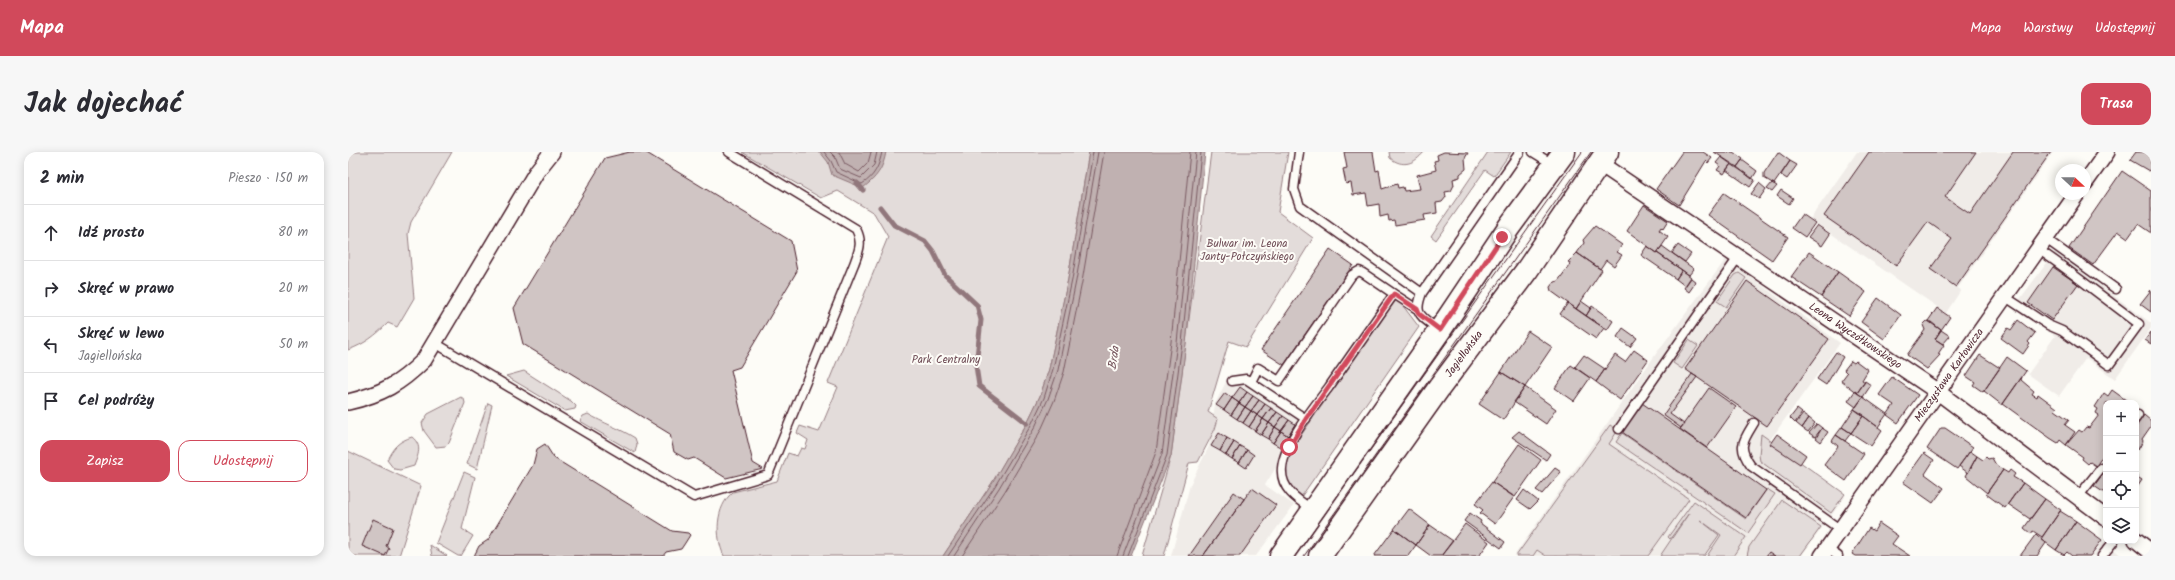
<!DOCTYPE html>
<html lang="pl">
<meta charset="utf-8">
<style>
:root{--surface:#fff;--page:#f7f7f7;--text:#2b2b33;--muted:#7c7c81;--line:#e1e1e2;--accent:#d1495b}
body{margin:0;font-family:Kalam,sans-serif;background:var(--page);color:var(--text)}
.controls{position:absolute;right:12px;bottom:12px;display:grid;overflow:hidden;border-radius:8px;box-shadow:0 2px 10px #0003}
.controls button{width:36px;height:36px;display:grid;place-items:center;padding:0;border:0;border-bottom:1px solid var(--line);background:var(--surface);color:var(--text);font:20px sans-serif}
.compass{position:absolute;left:1707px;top:12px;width:36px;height:36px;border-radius:50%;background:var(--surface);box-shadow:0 2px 10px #0003;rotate:112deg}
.stop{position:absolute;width:12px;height:12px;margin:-9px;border:3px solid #d1495b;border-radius:50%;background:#fff}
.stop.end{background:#d1495b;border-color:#fff;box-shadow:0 1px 4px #0008}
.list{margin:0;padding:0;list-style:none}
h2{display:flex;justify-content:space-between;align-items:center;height:52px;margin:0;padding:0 16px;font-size:17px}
h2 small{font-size:13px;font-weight:400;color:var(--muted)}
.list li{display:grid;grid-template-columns:26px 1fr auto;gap:12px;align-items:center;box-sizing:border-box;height:56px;padding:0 16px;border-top:1px solid var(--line)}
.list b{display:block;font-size:15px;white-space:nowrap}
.list p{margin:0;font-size:13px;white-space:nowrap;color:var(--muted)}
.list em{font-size:13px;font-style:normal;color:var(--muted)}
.actions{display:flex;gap:8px;padding:12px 16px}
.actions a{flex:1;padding:9px 0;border:1px solid var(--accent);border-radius:12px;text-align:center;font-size:14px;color:var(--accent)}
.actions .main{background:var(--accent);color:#fff}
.icon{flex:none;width:22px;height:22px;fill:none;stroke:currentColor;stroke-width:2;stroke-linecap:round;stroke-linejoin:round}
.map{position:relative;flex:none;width:1803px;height:404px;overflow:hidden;border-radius:12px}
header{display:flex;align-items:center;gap:24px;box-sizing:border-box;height:56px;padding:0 20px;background:var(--accent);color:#fff}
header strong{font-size:19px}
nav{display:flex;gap:22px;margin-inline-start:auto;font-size:14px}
.intro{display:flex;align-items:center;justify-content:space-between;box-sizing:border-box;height:96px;padding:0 24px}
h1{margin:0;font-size:28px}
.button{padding:10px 18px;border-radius:12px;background:var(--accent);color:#fff;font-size:14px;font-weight:700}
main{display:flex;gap:24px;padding:0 24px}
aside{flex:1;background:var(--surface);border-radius:12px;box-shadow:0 2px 10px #0003}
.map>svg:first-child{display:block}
.built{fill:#f0ece8}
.green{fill:#e3dcda;stroke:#967e82}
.water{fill:#c0b1b1;stroke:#91777b}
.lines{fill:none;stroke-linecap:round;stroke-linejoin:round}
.shore{stroke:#795961;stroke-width:1}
.stream{stroke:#91777b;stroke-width:5}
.building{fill:#d0c5c4;stroke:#4a1f2b}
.lane-casing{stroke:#4a1f2b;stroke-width:11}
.street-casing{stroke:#4a1f2b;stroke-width:18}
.secondary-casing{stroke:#4a1f2b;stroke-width:25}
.lane{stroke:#fdfcf7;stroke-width:8}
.street{stroke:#fdfcf7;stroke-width:15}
.secondary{stroke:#fdfcf7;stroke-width:22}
.tram{stroke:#4a1f2b;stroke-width:1}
.route{stroke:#d1495b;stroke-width:5}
.labels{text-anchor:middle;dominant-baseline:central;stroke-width:4;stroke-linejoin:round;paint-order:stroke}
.park-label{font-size:11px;fill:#704e57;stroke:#fdfcf7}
.street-label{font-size:11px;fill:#4a1f2b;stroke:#fdfcf7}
.water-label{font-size:12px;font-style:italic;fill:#73525a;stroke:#fdfcf7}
</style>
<header>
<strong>Mapa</strong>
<nav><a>Mapa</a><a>Warstwy</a><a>Udostępnij</a></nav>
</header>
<div class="intro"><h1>Jak dojechać</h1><a class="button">Trasa</a></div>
<main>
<aside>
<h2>2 min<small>Pieszo · 150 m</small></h2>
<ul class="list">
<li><svg class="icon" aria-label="ahead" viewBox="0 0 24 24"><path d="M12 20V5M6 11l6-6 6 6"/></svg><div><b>Idź prosto</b></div><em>80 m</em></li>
<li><svg class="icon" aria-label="right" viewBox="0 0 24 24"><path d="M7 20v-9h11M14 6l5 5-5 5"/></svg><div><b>Skręć w prawo</b></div><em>20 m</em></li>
<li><svg class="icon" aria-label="left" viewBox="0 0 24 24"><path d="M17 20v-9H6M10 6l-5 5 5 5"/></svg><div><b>Skręć w lewo</b><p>Jagiellońska</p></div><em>50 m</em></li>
<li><svg class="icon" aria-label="arrive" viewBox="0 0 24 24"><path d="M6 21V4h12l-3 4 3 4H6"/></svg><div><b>Cel podróży</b></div></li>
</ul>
<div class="actions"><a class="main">Zapisz</a><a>Udostępnij</a></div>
</aside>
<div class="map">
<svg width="1803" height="404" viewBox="0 0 1803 404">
<rect width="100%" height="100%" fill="#fdfcf7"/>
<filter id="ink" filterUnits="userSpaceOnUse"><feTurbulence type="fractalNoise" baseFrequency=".025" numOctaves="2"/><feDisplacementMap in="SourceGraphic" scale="8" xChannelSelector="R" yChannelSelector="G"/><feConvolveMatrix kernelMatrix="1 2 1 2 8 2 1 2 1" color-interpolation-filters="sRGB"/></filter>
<g filter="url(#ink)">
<path class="built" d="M1509,0H1705L1610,136L1613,138L1598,161L1462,67Z
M1707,100L1803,171V176L1767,227L1738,206L1711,244L1680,222L1707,184L1666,155Z
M1378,107L1492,191L1422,288L1497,345L1453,404H1166L1310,199Z
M882,222L956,271L917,333L946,353L908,404H823L842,333L861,294L867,252Z
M1755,389L1774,404H1744Z"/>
<path class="green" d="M0,0H104L63,70L60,82L66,146L49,175L40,171C28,183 17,192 0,198Z
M394,0H741L720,127L701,217L692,244L679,271L644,331L595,404H376C367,384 367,355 385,340L429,329L440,301L449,304L453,296L457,297L460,288L449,281L452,274L471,280L490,235L480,231L540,85L526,61L490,39L473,46Z
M863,0H940L930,60L965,86L898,195L881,189L860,260L870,267L867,277L850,310L841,311L816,404H794L823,304Z
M1041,0H1076C1066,12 1055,16 1042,6Z
M1140,0H1163L1146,24L1137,18L1088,88L1083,84Z
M1391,121L1398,126L1378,155L1369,149L1387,123Z
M1049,146L1071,175L953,345C935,327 935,322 942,299Z
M1341,188L1350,194L1334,217L1325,211Z
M176,219L223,249L228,254L227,257L217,259L158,224Z
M113,245L116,247L117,251L101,291L98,294L88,295L76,279L74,271L80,262Z
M140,251L144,253L129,317L119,312Z
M240,262C255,271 271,276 287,286L289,292L287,301L232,269L235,264Z
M1262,273L1270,278L1261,292L1341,347L1300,404H1198L1189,398L1185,404H1168Z
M1274,281L1398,367L1419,337L1427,342L1400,381L1268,290Z
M1413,282L1497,342L1483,361L1412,309L1411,303Z
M64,285C75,294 70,303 66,314L52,318L46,317L39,308C45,295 51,289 64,285Z
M0,299L73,334L51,404H0Z
M116,320L127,325L114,377L125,384L113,404H110L88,391Z
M1434,348L1473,375L1452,404H1399L1401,395Z
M1346,349L1398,385L1385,404H1359L1373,383L1352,368L1371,383L1356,404H1312L1341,361L1322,387L1320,385Z
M82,393L99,404H84Z"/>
<path class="water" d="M472,0H538C535,17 529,25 515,36L484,23L480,10Z
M741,0H857L838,192L823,304L783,404H595L644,331L679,271L692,244L701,217L720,127Z"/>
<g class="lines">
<path class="shore" d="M476,0L483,9L488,20L514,32C527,24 531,14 534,0
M482,0L487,5L492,17L513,26L526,13L529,0
M491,0L497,12L511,20L520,11L523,0
M600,404L647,334L683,273L696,246L705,217L724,128L745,0
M606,404L651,336L687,275L700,247L710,218L728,129L750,0
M614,404L657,339L693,278L706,249L716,220L734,130L756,0
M769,404L808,300L823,190L842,0
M775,404L814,302L829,191L848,0
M780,404L819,303L834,191L853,0"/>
<path class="stream" d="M509,31L515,38
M532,55L546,73L577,89L585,99L597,123L629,153L633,168L628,214L631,234L679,271"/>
</g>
<path class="building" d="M282,0H297L443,89L449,119L392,215L383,218L405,311L415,317L378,326L346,306L340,308L326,300L322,282L175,192L166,156L257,6Z
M996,0H1025L1028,19L1031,18L1034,37L1049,32L1050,36L1055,35L1056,39L1072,37L1069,23L1088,18L1086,9L1090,8L1089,3L1096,0L1120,1L1117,6L1118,17L1112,22V25L1105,27L1106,33L1103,39L1097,40L1098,45L1094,50L1088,51L1089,61L1076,63L1077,68L1047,73L1046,68L1041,69L1040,63L1032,65L1031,52L1020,54L1018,41L1005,43L1003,31L998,32L995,17L999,16Z
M1334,0H1355L1364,6L1360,11L1358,9L1331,53L1308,37Z
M1366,0H1385L1395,7L1389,15Z
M1430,0L1442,9L1426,32L1416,26V21Z
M1521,0H1628L1597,45L1622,62L1665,0H1703L1608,135L1582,117L1604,87L1580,70L1548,114L1476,64Z
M1788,0H1803V16L1801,19L1782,8Z
M1373,5L1383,12L1376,22L1369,18L1372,14L1368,11Z
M1394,8L1409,19L1404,27L1389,15Z
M1442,9L1449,13L1439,27L1433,23Z
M1383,12L1407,28L1402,35L1378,18Z
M1774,19L1803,39V81L1790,72L1780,86L1770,79L1745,113L1721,96Z
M1411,31L1418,37L1411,47L1403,42Z
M1424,31L1429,34L1424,40L1419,37Z
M1433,38L1445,46L1441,52L1429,44Z
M1376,41L1440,85L1424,108L1360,63Z
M1296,53L1320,69L1315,77L1313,75L1311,78L1320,85L1309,101L1279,79Z
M1454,62L1467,71L1457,85L1444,76Z
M1469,73L1482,82L1474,94L1460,85Z
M1247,74L1274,93L1269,100L1274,103L1266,114L1258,108L1252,117L1229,101L1236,91L1235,88Z
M1330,93L1343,102L1337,110L1324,101Z
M1299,94L1334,118L1328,127L1293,103Z
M1314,94L1346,117L1341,123L1309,101Z
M982,97L1005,113L936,213L913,198Z
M1461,100L1490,120L1473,145L1443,125Z
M1229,101L1254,118L1228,157L1203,139L1202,135L1206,130L1210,129L1221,114L1222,111L1220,110Z
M1705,115L1730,132L1704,168L1680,151Z
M1334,118L1343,125L1337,134L1328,127Z
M1490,120L1518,140L1501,164L1473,145Z
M1343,126L1348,130L1341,140L1336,136Z
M1399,129L1481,187L1419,274L1337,217Z
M1803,138V160L1792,152Z
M1530,146L1553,163L1536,187L1513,170Z
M1233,149L1243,156L1238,164L1228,157Z
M1220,151L1256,176L1248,187L1212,162Z
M1244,154L1265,169L1259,178L1238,164Z
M1589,156L1602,165L1593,178L1580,169Z
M1670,168L1687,181L1680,190L1682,192L1675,202L1653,186L1660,176L1663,178Z
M1579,169L1583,170L1593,178L1587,187L1596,193L1590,202L1592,203L1579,217L1559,203L1577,178L1575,173Z
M1275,176L1289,186L1282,195L1269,185Z
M1593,178L1602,184L1595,192L1587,187Z
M1180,179L1204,195L1177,235L1153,220Z
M1803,180V192L1797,188Z
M1286,198L1300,208L1272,248L1248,230L1267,203L1277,210Z
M1488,200L1495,205L1478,233L1469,227Z
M1236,203L1257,217L1248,230L1227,215Z
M1632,203L1652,216L1635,240L1625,233L1627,230L1618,224Z
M1659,205L1678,219L1654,253L1636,239Z
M1503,209L1506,211L1508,209L1520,218L1514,228L1517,230L1509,241L1493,229L1499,221L1496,218Z
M1223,213L1242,226L1226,249L1207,236Z
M1153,220L1177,235L1155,268L1131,252Z
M1344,222L1349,225L1322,262L1336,272L1333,276L1315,263Z
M1544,225L1570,243L1550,271L1539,263L1546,253L1531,243Z
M1674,225L1673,228L1686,239L1684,242L1689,245L1690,242L1709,256L1707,258L1721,268L1717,273L1727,280L1718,293L1712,288L1710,291L1702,286L1655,252Z
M1517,229L1523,233L1515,245L1509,241Z
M892,235L899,240L891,251L884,246Z
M1177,235L1208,257L1198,272L1166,250Z
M1361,236L1388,255L1359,296L1332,277Z
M1764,238L1782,251H1758V299L1748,314L1742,310L1740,312L1734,307L1735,305L1718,293L1731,278L1734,280L1738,275L1741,276L1751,263L1748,261L1750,257L1747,255L1756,241L1760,244Z
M1507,239L1515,245L1508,255L1500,249Z
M899,240L905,244L897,255L891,251Z
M877,241L884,246L876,258L868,253Z
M905,244L911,248L903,259L897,255Z
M1515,245L1539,262L1530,275L1506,257Z
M884,246L891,251L883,263L876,258Z
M911,248L917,252L909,263L903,259Z
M891,251L897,255L889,267L883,263Z
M1294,251L1418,338L1398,366L1274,280Z
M917,252L923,256L915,267L909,263Z
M897,255L903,259L895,271L889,267Z
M923,256L929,260L921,271L915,267Z
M1449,257L1454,261L1447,271L1442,266Z
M1506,257L1516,263L1503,281L1494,275Z
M903,259L909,263L901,275L895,271Z
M929,260L935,264L927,275L921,271Z
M1455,262L1461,266L1454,276L1448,271Z
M909,263L915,267L907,279L901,275Z
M1796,263L1803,269V274L1794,287L1795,289L1790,298L1788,296V275Z
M935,264L941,268L933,279L927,275Z
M1515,264L1534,278L1523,294L1503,281Z
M1461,266L1467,271L1460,280L1454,276Z
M915,267L921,271L913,283L907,279Z
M941,268L947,272L940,284L933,279Z
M921,271L927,275L920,287L913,283Z
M1469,272L1474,276L1467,285L1461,281Z
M927,275L933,279L925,291L920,287Z
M1494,275L1503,281L1497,289L1488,283Z
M1474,276L1480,280L1473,290L1468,286Z
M1593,276H1597L1625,295L1609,317L1579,297Z
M933,279L940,284L932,295L925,291Z
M1171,279L1202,302L1198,308L1164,285Z
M871,281L879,286L872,299L863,294Z
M1429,282L1458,303L1452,312L1422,292Z
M1488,283L1516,302L1498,329L1476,313L1490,294L1484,289Z
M879,286L886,290L878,303L872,299Z
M886,290L892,294L884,307L878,303Z
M197,292L206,306L324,379L340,381L342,383L337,391L333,397L318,400L315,404H126L131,394L140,388L185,313L189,297Z
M1171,292L1193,308L1167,345L1144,330Z
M892,294L899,298L891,311L884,307Z
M899,298L906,303L898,316L891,311Z
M1622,299L1629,304L1620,321L1611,314Z
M1576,301L1586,308L1577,322L1596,336L1585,351L1555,330Z
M1629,304L1635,308L1638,305L1640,307L1644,306L1648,313L1655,318L1639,341L1618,324Z
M1207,316L1213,320L1194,342L1188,338Z
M1758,317V342L1746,334Z
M1655,318L1660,321L1662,318L1667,322L1665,325L1675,331L1657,356L1638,342Z
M1788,324L1794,328L1788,337Z
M1144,330L1166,345L1147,372L1132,361L1135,358L1127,352Z
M1675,331L1697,347L1682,367L1660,352Z
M904,336L928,353L892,404H855Z
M1176,338L1190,349L1182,357L1169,348Z
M886,340L896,347L855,404H841Z
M1697,347L1713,358L1694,385L1685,379L1683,382L1676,376Z
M1061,357L1082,373L1068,393L1046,377Z
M1712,359L1728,369L1708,398L1693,387Z
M1122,361L1133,369L1132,371L1157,390L1153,396L1116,369Z
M25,367L45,376L38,394L41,396L37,404L14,394Z
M1728,369L1754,388L1742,404H1724L1719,400L1716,403L1708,398Z
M1531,371L1550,384L1544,392L1562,404H1507L1504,402L1521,376L1526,379Z
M1117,372L1141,390L1131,404H1093Z
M1082,373L1105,389L1093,404H1083L1068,393Z
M1046,377L1068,393L1060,404H1026Z
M1688,382L1698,391L1689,404H1672Z
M1421,400L1427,404H1418Z"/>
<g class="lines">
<defs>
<path id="lane" d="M951,0L946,37L952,54L1074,141
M1185,0L1206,13
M1698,87L1768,137
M1656,144L1700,173L1714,179L1761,213L1791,172C1757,147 1725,121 1690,97
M1091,178C1074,164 1065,164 1074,141L1172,0
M87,191L346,345L420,323L506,112C511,99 515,90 508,77L381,0
M884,229L898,227L958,267
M903,230L910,216L931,229L1004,123L1011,119L1015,121L1046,142
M1788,266L1790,263
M1406,271C1395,289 1389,295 1403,314L1493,378
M1271,277L1391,104
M1730,345L1753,316
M965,358C950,348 932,337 934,316C936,291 966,255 981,235C1003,204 1024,173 1046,142L1069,157
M1479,397L1490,404
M1754,404L1766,389"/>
<g id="street">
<path id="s1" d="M1251,11L1590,240L1758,366"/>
<path d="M1737,31L1759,0"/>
<path d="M0,250C34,242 52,232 76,208L189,19L204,0"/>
<path d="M1788,388L1803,400"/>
<path id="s2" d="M1474,404L1729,42"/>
</g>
<g id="secondary">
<path d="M933,404L1092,178L1161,75L1216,0"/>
<path id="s3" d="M972,404L1091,236L1179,118L1259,0"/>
</g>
</defs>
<use href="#lane" class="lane-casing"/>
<use href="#street" class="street-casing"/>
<use href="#secondary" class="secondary-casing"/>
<use href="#lane" class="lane"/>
<use href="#street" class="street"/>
<use href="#secondary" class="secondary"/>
<path class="tram" d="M0,5L3,0
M947,404L1234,0
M956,404L1243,0"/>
</g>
</g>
<g class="lines" filter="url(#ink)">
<path class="route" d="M941,295L958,267L1046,142L1069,157L1071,162L1092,178L1154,85"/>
</g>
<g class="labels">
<g class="park-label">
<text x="899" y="92">Bulwar im. Leona<tspan x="899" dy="13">Janty-Połczyńskiego</tspan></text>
<text x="598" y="208">Park Centralny</text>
</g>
<g class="street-label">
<text stroke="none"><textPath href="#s1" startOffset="309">Leona Wyczółkowskiego</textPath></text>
<text stroke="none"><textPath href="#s3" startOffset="248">Jagiellońska</textPath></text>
<text stroke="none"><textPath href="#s2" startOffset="221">Mieczysława Karłowicza</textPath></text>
</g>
<g class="water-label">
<text transform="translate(766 206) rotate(-82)">Brda</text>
</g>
</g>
</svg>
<div class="controls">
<button>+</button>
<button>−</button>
<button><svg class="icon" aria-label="locate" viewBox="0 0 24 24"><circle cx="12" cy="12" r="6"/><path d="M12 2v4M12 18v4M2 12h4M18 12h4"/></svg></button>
<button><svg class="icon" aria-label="layers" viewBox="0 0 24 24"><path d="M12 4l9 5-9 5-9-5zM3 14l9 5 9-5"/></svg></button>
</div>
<svg class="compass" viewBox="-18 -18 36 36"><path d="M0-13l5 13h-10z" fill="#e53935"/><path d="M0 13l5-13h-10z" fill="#7c7c81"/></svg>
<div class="stop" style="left:941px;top:295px"></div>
<div class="stop end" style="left:1154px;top:85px"></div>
</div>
</main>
